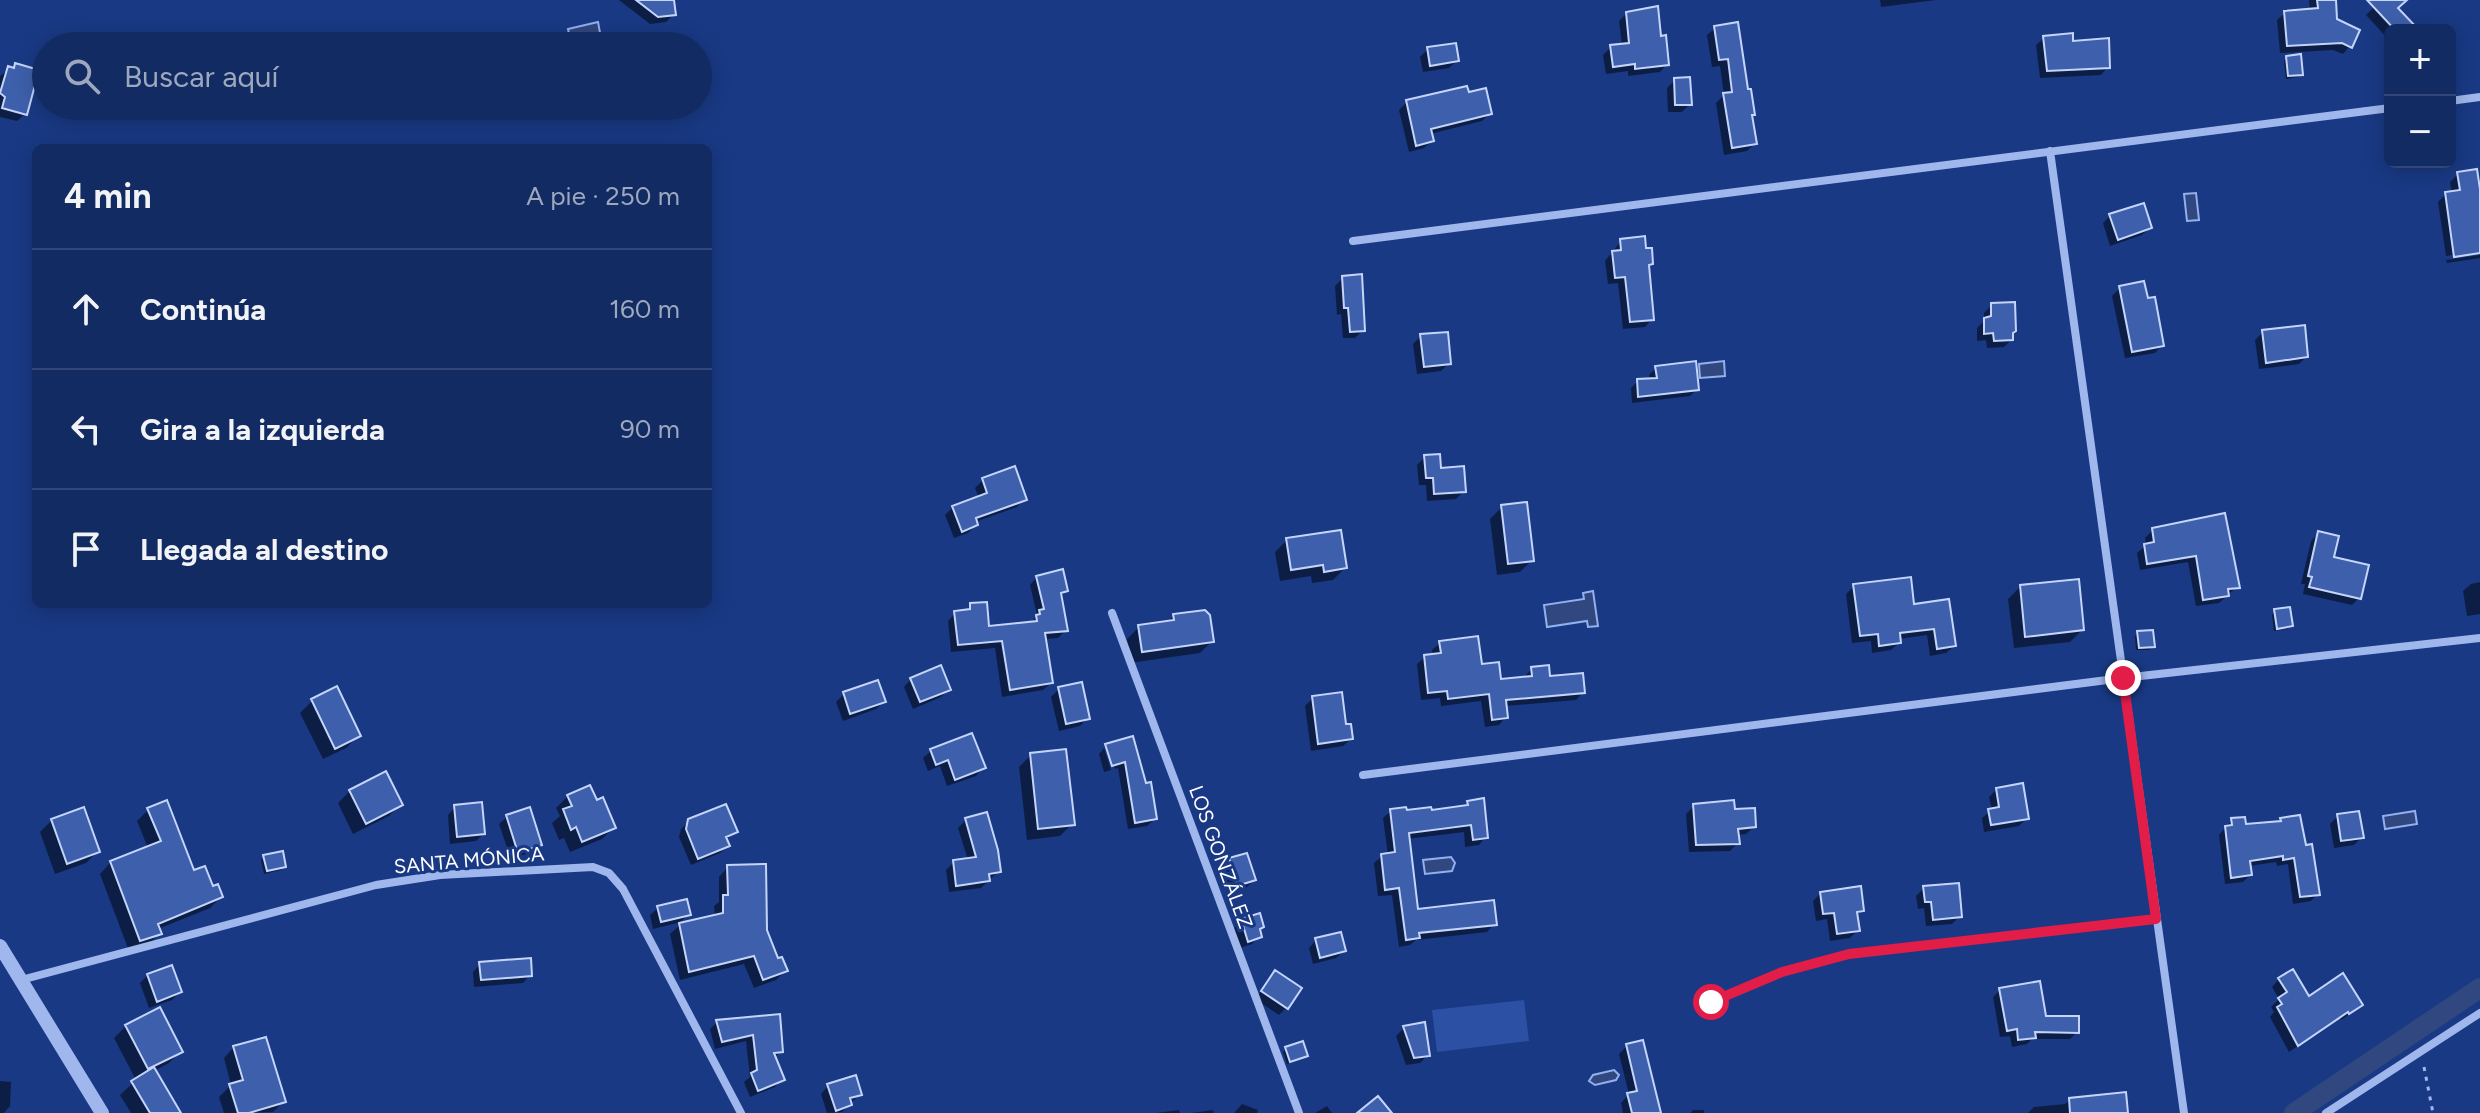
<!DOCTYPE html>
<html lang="es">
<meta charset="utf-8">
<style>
:root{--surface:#132b63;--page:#20376c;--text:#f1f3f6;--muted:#9da7be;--line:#324778}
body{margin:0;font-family:Figtree,sans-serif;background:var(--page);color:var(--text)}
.controls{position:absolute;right:24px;top:24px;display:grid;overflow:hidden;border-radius:12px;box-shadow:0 4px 20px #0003}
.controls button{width:72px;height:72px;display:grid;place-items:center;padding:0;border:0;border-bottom:2px solid var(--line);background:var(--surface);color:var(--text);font:40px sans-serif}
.stop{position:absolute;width:24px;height:24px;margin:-18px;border:6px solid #e11d48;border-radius:50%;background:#fff}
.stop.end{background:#e11d48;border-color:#fff;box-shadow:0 2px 8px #0008}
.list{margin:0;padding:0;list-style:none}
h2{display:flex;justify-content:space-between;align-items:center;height:104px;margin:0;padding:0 32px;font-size:34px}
h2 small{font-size:26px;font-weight:400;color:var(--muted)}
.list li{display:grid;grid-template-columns:52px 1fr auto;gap:24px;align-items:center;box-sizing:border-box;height:120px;padding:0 32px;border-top:2px solid var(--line)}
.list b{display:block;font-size:30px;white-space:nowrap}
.list em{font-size:26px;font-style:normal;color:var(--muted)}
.icon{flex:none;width:44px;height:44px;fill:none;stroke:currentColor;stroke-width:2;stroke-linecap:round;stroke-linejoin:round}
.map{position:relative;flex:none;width:2480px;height:1113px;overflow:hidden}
.search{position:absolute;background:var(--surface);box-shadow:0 4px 20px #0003;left:32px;top:32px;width:680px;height:88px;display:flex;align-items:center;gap:20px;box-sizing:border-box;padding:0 28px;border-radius:44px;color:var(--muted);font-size:30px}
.panel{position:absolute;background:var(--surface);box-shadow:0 4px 20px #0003;left:32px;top:144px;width:680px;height:464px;border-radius:12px}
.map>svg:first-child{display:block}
.green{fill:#2c50a3}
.water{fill:#30477f;stroke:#92b0ee;stroke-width:2}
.shadow{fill:#0007}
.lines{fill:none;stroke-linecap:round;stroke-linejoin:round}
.canal{stroke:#30477f;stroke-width:20}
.building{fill:#3e60ac;stroke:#c4d5f9;stroke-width:2}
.path{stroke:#9fb7ec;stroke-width:3;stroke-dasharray:4 6;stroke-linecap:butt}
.minor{stroke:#9fb7ec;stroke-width:8}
.tertiary{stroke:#9fb7ec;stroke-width:14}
.route{stroke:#e11d48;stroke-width:10}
.labels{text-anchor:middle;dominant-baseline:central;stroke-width:6;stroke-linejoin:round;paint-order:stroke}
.street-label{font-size:20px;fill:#fff;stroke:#193984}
</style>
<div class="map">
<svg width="2480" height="1113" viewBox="0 0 2480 1113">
<rect width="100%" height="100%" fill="#193984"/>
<path class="green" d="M1524,1000L1529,1041L1437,1052L1432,1010Z"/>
<path class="water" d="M598,22L601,38L571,44L568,29Z
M2196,193L2199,220L2187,221L2184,194Z
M1724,361L1725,376L1700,378L1699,364Z
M1593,591L1598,626L1588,627L1587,621L1547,627L1544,605L1584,599L1583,593Z
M2415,811L2417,824L2385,829L2383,816Z
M1451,857L1455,863L1452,871L1425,874L1423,860Z
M1614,1070L1619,1075L1616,1080L1595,1085L1589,1081L1593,1075Z"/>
<path class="shadow" d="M619,0H672L674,14L666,22L650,24Z
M1880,0H1936L1881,7Z
M2309,0H2333L2335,20L2350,46L2343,54L2333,50L2280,53L2277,20L2285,13L2310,11Z
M2381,0H2388L2416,30H2390V41L2366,15Z
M1627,13L1659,38L1667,64L1660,72L1628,76V71L1606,74L1603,55L1611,47L1622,46L1619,21Z
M1737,25L1754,144L1747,151L1724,155L1716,103L1724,95L1720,66L1712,67L1707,35L1715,28Z
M2044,38L2072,44L2108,67L2101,75L2040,78L2036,45Z
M1428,49L1457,61L1449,68L1423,72L1420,57Z
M2287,57L2301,74L2298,77L2286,79L2284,61Z
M16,65L25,114L17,121L0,117V76Z
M1675,80L1690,104L1682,112H1668L1667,88Z
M1467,95L1490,114L1482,121L1430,134L1432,141L1424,148L1409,152L1399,110L1407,102Z
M2458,174L2480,202V251L2446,256L2438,202L2446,194L2452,193L2450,182Z
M2110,216L2150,228L2142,235L2110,246L2103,223Z
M1621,241L1644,250L1651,264L1647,268L1652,319L1645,327L1623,329L1618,283L1608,284L1605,261Z
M2480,255V258L2447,263L2446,260Z
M1343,278L1363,330L1355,338H1343L1341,314L1337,315L1335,286Z
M2120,288L2146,300L2162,345L2155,353L2125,358L2112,296Z
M1992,305L2011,333V340L2004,347L1987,348L1986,340L1977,341V328L1984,321V313Z
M2263,332L2306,357L2299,364L2259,369L2255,340Z
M1421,336L1449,363L1441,371L1417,374L1413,344Z
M1656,368L1697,389L1690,396L1632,403L1631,388L1638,381L1650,380L1649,375Z
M1425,457L1464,491L1456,499L1427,501L1426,485H1419L1417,465Z
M983,480L1024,499L1017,507L975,522L976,525L968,533L954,538L945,515L953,507L979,498L975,488Z
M1502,507L1532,560L1520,572L1497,575L1490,519Z
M2224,515L2237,587L2219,603L2196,606L2188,562L2140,570L2137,553L2146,545L2145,538L2153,530Z
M2319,533L2332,559L2359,598L2352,605L2303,594L2305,584H2301L2311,541Z
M1287,540L1345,568L1333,580L1312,583L1311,576L1280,581L1275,552Z
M1037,577L1066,591L1060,597L1066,630L1058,638L1044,639L1051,683L1043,690L1002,697L995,648L951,652L948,621L955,613L964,612L971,605L987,628L1030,624L1037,615L1030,585Z
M2480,582V614L2467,616L2463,591L2471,584Z
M1854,586L1913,606L1954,646L1946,653L1930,656L1927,635L1899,639V643L1891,650L1872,653L1871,641L1852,643L1846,594Z
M2020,587L2082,630L2070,642L2014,648L2008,599Z
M2275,611L2291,626L2287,629L2274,631L2272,615Z
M1174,615L1212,641L1200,653L1130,663L1127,639L1139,627L1167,623Z
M2138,633L2153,646L2149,650H2136L2135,636Z
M1440,643L1500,681L1524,677L1532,669L1548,678L1583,692L1576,700L1505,706L1506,717L1499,725L1485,727L1481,701L1441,706L1440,698L1421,700L1417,664L1425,657L1433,656L1432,650Z
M911,679L949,689L941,697L913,709L904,687Z
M1059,689L1088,718L1080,726L1059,731L1051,697Z
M844,694L884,702L876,709L843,721L836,702Z
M1313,698L1344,727L1351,739L1343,746L1311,751L1305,706Z
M312,701L358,736L346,748L323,759L300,713Z
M1132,738L1155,819L1147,826L1128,829L1118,768L1115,769L1109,748H1104Z
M1104,748L1111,770L1104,772L1099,754Z
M931,751L983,768L976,776L947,786L940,766L928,771L923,758Z
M1031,755L1072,824L1060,836L1027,840L1019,767Z
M1997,789L2027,818L2019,826L1984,832L1982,818L1992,810L1989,797Z
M350,791L401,804L389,816L353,834L338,803Z
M568,796L614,827L602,839L570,852L564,838L559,840L552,823L560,816L556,808Z
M1468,802L1486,837L1479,845L1465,847L1464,832L1407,839L1416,911L1494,924L1487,932L1416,940L1410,945L1399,947L1392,895L1378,896L1374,863L1382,856L1388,855L1383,818L1391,811L1430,812L1463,808Z
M1694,806L1733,811L1754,827L1746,834L1737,835L1738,843L1730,851L1689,852L1686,814Z
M455,807L483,834L476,841L450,844L448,815Z
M148,810L193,873L221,897L210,908L158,929L159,934L148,945L129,951L100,874L111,862L148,848L137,821Z
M2338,816L2362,837L2354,845L2334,848L2330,824Z
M507,817L540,845L532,852L511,859L499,824Z
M52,820L98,851L86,863L55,874L40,832Z
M966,820L999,871L981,888L949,892L946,870L954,862L968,860L958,828Z
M2232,820L2244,827L2278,823L2281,820L2318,894L2311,901L2293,904L2288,864L2277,866L2276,862L2249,866L2250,875L2243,882L2225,884L2219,835Z
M689,821L735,832L726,840L728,846L720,853L691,865L679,837L681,829Z
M264,857L284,866L281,870L264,874L261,860Z
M1230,860L1254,880L1246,888L1230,892L1222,868Z
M728,867L765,930L777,961L785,971L776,980L754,988L744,964L680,980L670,934L680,925L715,917L714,906L719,902V877Z
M1924,888L1960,916L1952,924L1926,926L1924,908L1918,909L1916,896Z
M1821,893L1862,910L1856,916L1858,930L1850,938L1830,941L1827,919L1816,921L1813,901Z
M658,908L688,914L681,922L653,929L650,915Z
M1242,921L1260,936L1252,944L1240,948L1234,928Z
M1316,940L1344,951L1336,958L1313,964L1309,948Z
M480,964L530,975L523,983L474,987L473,972Z
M1276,973L1287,1007L1279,1015L1255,999Z
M148,975L180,992L172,1000L149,1008L140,983Z
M2279,979L2308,998L2361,1004L2353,1012L2341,1020L2340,1018L2289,1052L2270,1017L2274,1012L2271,1007L2279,999L2272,987Z
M2000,990L2044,1018L2077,1032L2070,1039H2032L2027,1044L2012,1047L2010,1036L2000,1037L1993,997Z
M778,1016L781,1051L774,1058L782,1079L775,1087L750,1097L744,1082L750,1077L746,1041L715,1049L710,1029L717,1022Z
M126,1026L181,1051L169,1063L154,1071L179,1113H131L120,1095L136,1080L114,1038Z
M1404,1028L1427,1056L1420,1063L1406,1065L1396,1036Z
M1627,1046L1659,1113H1623L1621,1103L1629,1094L1619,1054Z
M234,1047L284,1101L273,1112L224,1113L219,1097L231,1085L224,1058Z
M1286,1049L1306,1056L1287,1064L1283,1052Z
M0,1081L11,1082L10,1106L4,1113H0Z
M828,1086L860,1094L842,1112L827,1113L821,1094Z
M2070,1100L2126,1113H2028L2034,1107L2065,1104Z
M1242,1104L1258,1110L1257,1113H1234Z
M1327,1106L1332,1113H1315Z
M1179,1110L1180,1113H1156Z
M1213,1110L1214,1113H1191Z
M1693,1110H1704V1113H1690Z"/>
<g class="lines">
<path class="canal" d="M2294,1113L2480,988"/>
</g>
<path class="building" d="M636,0H674L676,15L658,17Z
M2317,0H2336L2337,19L2360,30L2352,48L2342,43L2287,46L2284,11L2318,8Z
M2367,0H2407L2398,8L2419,30H2395Z
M1658,6L1661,36L1666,35L1669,65L1635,69V64L1613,67L1610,45L1629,43L1626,12Z
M1738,22L1748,89H1751L1755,115H1752L1757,144L1732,148L1723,93L1732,92L1728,59L1719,60L1714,26Z
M2073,33V41L2109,38L2110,68L2047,71L2043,36Z
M1456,43L1459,61L1430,66L1427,47Z
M2301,54L2303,75L2288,76L2286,56Z
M15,63L39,70L27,115L2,108L5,97L0,93L8,66L14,68Z
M1690,77L1692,105H1675L1674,78Z
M1467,86L1469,92L1486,88L1492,114L1431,129L1434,141L1416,146L1406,100Z
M2477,169L2480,189V253L2454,257L2445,192L2460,190L2457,172Z
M2144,203L2152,228L2118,240L2109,214Z
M1645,236L1646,248H1652L1653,264L1649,265L1654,320L1630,322L1625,277L1615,278L1612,251L1621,250L1620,239Z
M1362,274L1365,331L1350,332L1348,308H1344L1342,276Z
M2144,281L2148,298L2155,297L2164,346L2132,352L2119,286Z
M2015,302L2016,331L2013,333V340L1994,341L1993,333L1984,334V318L1991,316V303Z
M2305,325L2308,357L2266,363L2262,330Z
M1448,332L1451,364L1424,367L1420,334Z
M1696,361L1699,390L1638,397L1637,379L1657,378L1655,366Z
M1440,454L1441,468L1464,466L1466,492L1434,494L1433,478H1426L1424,455Z
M1015,466L1027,500L976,518L978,525L962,532L952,506L987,493L982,478Z
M1527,502L1534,561L1508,564L1501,505Z
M2225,513L2240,588L2228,589L2229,596L2203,600L2196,556L2147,564L2144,544L2154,542L2152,528Z
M1341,530L1347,568L1324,572L1323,565L1291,570L1286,538Z
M2318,531L2339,536L2334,557L2369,565L2361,599L2309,587L2312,577L2308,576Z
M1063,569L1068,591L1061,593L1068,631L1045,633L1053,683L1010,690L1002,641L958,645L954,611L970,609V603L987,602L989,626L1037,621L1036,615L1040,614L1039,610L1044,609L1036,576Z
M1911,577L1914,604L1949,599L1956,646L1937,649L1934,629L1900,633L1901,643L1879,646L1878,634L1860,636L1853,584Z
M2079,579L2084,630L2025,637L2020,585Z
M2290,607L2293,626L2277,629L2274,609Z
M1205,610L1210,615L1214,642L1142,652L1138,625L1174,620L1173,614Z
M2153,630L2155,647L2139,648L2137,631Z
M1478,636L1482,664L1499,662L1501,679L1532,676L1531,667L1549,665L1550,676L1583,673L1585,693L1506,700L1508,718L1492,720L1489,694L1448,699L1447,691L1428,693L1424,655L1441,653L1439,641Z
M941,665L951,690L920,702L910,678Z
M878,680L886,702L850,714L843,692Z
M1082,682L1090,719L1066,724L1058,687Z
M337,686L361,736L335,749L311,699Z
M1342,692L1346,724H1351L1353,739L1318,744L1312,696Z
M972,733L986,768L955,780L948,760L936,765L930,749Z
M1133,736L1146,783L1151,782L1157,819L1135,823L1125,762L1112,766L1105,744Z
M1066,749L1075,825L1038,829L1030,753Z
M386,771L403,805L366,824L349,790Z
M2023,783L2029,819L1991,825L1988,809L1999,807L1996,788Z
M590,785L597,800L603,797L616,828L582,842L576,827L571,830L563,809L572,806L567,795Z
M1484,798L1488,838L1473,840L1471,825L1409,833L1418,909L1494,900L1497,925L1419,933L1420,938L1406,940L1399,888L1385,890L1381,854L1395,852L1390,809L1406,807L1407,810L1431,807L1432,810L1468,805L1467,801Z
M167,800L194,870L205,866L213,886L218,884L223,897L158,924L162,934L140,941L110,861L161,841L147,808Z
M1734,800L1735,809L1755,808L1756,827L1738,829L1740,844L1696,845L1693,804Z
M482,802L485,834L457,837L454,805Z
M726,804L738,832L726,837L730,846L698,859L686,829L688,819Z
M84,807L100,852L67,864L51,819Z
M530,807L542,845L518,853L506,815Z
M2359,811L2364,838L2341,841L2337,814Z
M987,812L998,850L1001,872L989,874L990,881L956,886L953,860L976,857L965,818Z
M2300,815L2306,845L2312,844L2320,895L2300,897L2294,858L2283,860V856L2250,861L2252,875L2231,878L2225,826L2232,825L2231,818L2245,817L2246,824L2281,821L2280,818Z
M283,851L286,867L267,871L263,855Z
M1247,853L1256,880L1237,886L1229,858Z
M766,864L767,930L778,958L782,957L788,971L763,980L754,956L689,972L679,923L723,913V895H728L727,865Z
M1959,883L1962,917L1933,920L1931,902H1925L1923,886Z
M1861,886L1864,911L1857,912L1860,931L1837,934L1834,913L1823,914L1820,892Z
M687,899L691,915L661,922L657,906Z
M1260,913L1264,927L1260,929L1262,937L1248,942L1241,919Z
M1341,932L1346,951L1320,958L1315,938Z
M531,958L532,976L481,980L479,962Z
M172,965L182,992L157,1002L147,974Z
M2293,969L2309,996L2343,973L2363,1005L2349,1014L2348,1012L2298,1046L2277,1007L2282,1004L2278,998L2287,992L2278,978Z
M1275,970L1302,988L1288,1009L1261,991Z
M2040,981L2046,1016H2079V1033L2035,1032L2036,1038L2018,1040L2017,1029L2007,1031L1999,988Z
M160,1007L183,1052L148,1069L125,1025Z
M780,1014L783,1052L774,1053L785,1080L758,1091L751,1073L757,1070L753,1035L722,1042L716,1020Z
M1425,1022L1430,1056L1414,1058L1403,1026Z
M266,1037L286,1102L249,1113H238L229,1084L243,1080L233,1046Z
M1643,1040L1661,1113H1632L1627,1093L1637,1091L1626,1044Z
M1303,1041L1308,1056L1290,1062L1285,1047Z
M154,1067L181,1113H150L131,1081Z
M856,1075L862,1095L850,1098L852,1105L836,1111L827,1084Z
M2126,1092L2128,1113H2070L2069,1098Z
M1378,1096L1392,1113H1357Z"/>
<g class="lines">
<path class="path" d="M2424,1067L2433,1113"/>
<path class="minor" d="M2450,101L2480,97
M2050,151L2184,1113
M1353,241L2390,108
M1112,613L1299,1113
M1363,775L2123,678L2480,638
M21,980L376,885L440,875L593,867L609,873L623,889L741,1113
M1711,1002L1782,972L1849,954L2156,919
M2326,1113L2480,1013"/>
<path class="tertiary" d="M0,946L102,1113"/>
</g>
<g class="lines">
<path class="route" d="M1711,1002L1782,972L1849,954L2156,919L2123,678"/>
</g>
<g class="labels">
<g class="street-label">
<text transform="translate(1221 857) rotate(70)">LOS GONZÁLEZ</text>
<text transform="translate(469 860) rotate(-5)">SANTA MÓNICA</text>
</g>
</g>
</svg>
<div class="controls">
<button>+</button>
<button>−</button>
</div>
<div class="stop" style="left:1711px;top:1002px"></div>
<div class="stop end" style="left:2123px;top:678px"></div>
<div class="search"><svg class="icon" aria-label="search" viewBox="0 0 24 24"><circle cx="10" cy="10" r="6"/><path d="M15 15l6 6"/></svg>Buscar aquí</div>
<section class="panel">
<h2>4 min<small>A pie · 250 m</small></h2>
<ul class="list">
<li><svg class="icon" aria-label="ahead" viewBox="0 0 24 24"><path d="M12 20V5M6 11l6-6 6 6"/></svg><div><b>Continúa</b></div><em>160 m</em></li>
<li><svg class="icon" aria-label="left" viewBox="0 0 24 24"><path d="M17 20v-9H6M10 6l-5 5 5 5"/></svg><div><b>Gira a la izquierda</b></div><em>90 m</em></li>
<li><svg class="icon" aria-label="arrive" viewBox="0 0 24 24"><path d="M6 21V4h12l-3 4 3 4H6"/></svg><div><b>Llegada al destino</b></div></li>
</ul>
</section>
</div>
